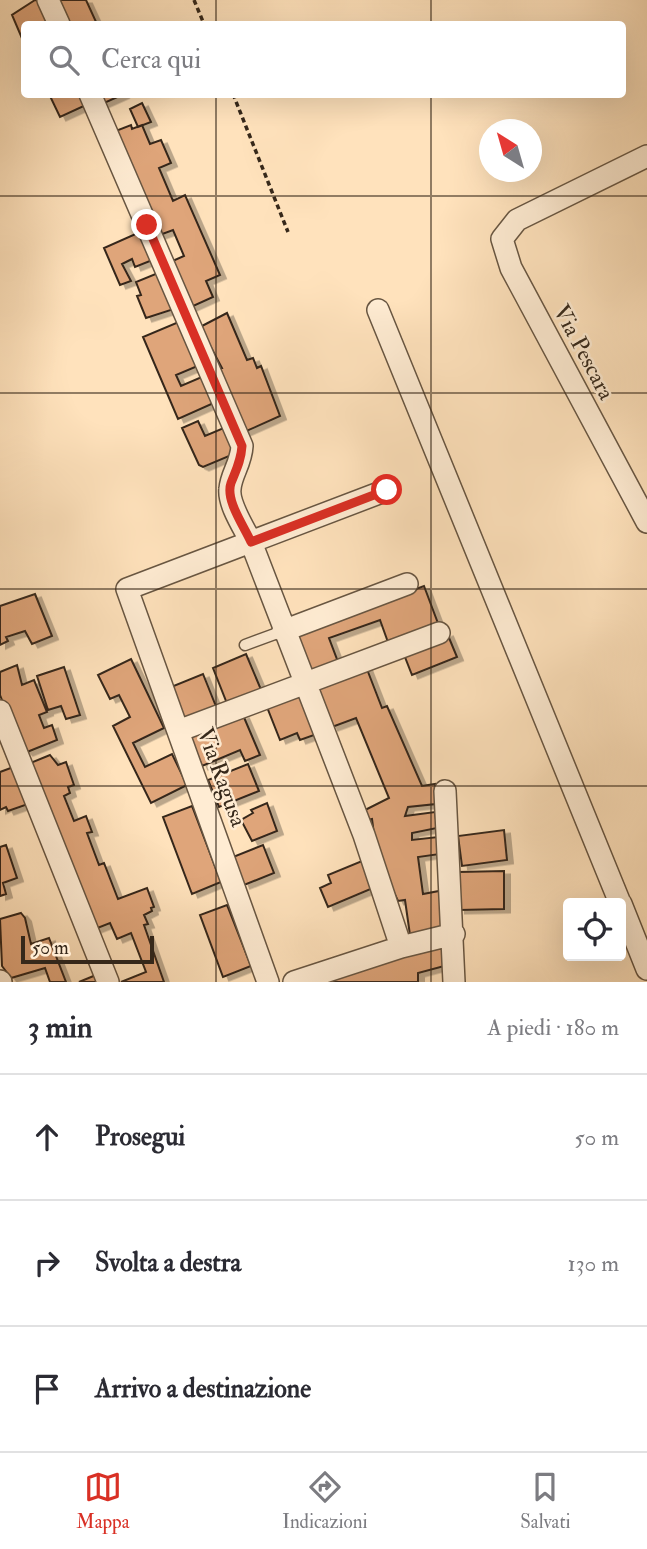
<!DOCTYPE html>
<html lang="it">
<meta charset="utf-8">
<style>
:root{--surface:#fff;--page:#f7f7f7;--text:#2b2b33;--muted:#7c7c81;--line:#e1e1e2;--accent:#d93025}
body{margin:0;font-family:"IM FELL Double Pica",serif;background:var(--page);color:var(--text)}
.controls{position:absolute;right:21px;bottom:21px;display:grid;overflow:hidden;border-radius:7px;box-shadow:0 7px 28px #0002}
.controls button{width:63px;height:63px;display:grid;place-items:center;padding:0;border:0;border-bottom:2px solid var(--line);background:var(--surface);color:var(--text);font:35px sans-serif}
.compass{position:absolute;left:479px;top:119px;width:63px;height:63px;border-radius:50%;background:var(--surface);box-shadow:0 7px 28px #0002;rotate:323deg}
.scale{position:absolute;left:21px;bottom:18px;width:133px;box-sizing:border-box;padding-left:7px;border:4px solid #36281a;border-top:0;font-size:19px;line-height:24px;white-space:nowrap;color:#36281a;-webkit-text-stroke:5px #ffecd3;paint-order:stroke}
.stop{position:absolute;width:21px;height:21px;margin:-16px;border:5px solid #d93025;border-radius:50%;background:#fff}
.stop.end{background:#d93025;border-color:#fff;box-shadow:0 2px 7px #0008}
.list{margin:0;padding:0;list-style:none}
h2{display:flex;justify-content:space-between;align-items:center;height:91px;margin:0;padding:0 28px;font-size:30px}
h2 small{font-size:23px;font-weight:400;color:var(--muted)}
.list li{display:grid;grid-template-columns:46px 1fr auto;gap:21px;align-items:center;box-sizing:border-box;height:126px;padding:0 28px;border-top:2px solid var(--line)}
.list b{display:block;font-size:26px;white-space:nowrap}
.list em{font-size:23px;font-style:normal;color:var(--muted)}
.icon{flex:none;width:38px;height:38px;fill:none;stroke:currentColor;stroke-width:2;stroke-linecap:round;stroke-linejoin:round}
.map{position:relative;flex:none;width:647px;height:982px;overflow:hidden}
.search{position:absolute;background:var(--surface);box-shadow:0 7px 28px #0002;left:21px;right:21px;top:21px;height:77px;display:flex;align-items:center;gap:18px;box-sizing:border-box;padding:0 24px;border-radius:7px;color:var(--muted);font-size:26px}
.sheet{height:469px;background:var(--surface)}
nav{display:flex;justify-content:space-around;align-items:center;box-sizing:border-box;height:98px;border-top:2px solid var(--line);background:var(--surface);font-size:19px;color:var(--muted)}
nav a{display:grid;justify-items:center;gap:4px}
nav .on{color:var(--accent)}
.map>svg:first-child{display:block}
.building{fill:#dfa57a;stroke:#36281a;stroke-width:2;filter:url(#shadow)}
.lines{fill:none;stroke-linecap:round;stroke-linejoin:round}
.service-casing{stroke:#685642;stroke-width:13}
.minor-casing{stroke:#685642;stroke-width:24}
.path{stroke:#36281a;stroke-width:3.5;stroke-dasharray:5 3.5;stroke-linecap:butt}
.service{stroke:#ffecd3;stroke-width:10}
.minor{stroke:#ffecd3;stroke-width:21}
.route{stroke:#d93025;stroke-width:9}
.grid{fill:none;stroke:#36281a;stroke-width:2;stroke-opacity:0.55}
.labels{text-anchor:middle;dominant-baseline:central;stroke-width:5;stroke-linejoin:round;paint-order:stroke}
.street-label{font-size:23px;fill:#36281a;stroke:#ffecd3}
</style>
<div class="map">
<svg width="647" height="982" viewBox="0 0 647 982">
<defs>
<filter id="shadow"><feDropShadow dx="6" dy="3.5" stdDeviation="0" flood-color="#0004"/></filter>
</defs>
<rect width="100%" height="100%" fill="#ffe2bc"/>
<filter id="stains"><feTurbulence type="fractalNoise" baseFrequency=".00286" numOctaves="4"/><feColorMatrix values="0 0 0 0 .2 0 0 0 0 .09 0 0 0 0 .02 0 0 0 .5 -.17"/></filter>
<radialGradient id="worn" r=".72"><stop offset=".6" stop-color="#630" stop-opacity="0"/><stop offset="1" stop-color="#630" stop-opacity=".3"/></radialGradient>
<path class="building" d="M35,0L39,1L49,24H24V43L12,15Z
M58,0H86L97,24H70Z
M49,94H81L86,105L60,117Z
M98,94H124L102,104Z
M142,103L151,122L138,127L130,109Z
M131,125L132,129L142,125L150,144L161,140L171,163L159,168L173,201L185,195L220,275L206,281L213,297L191,307L168,263L184,256L173,230L157,236L113,132Z
M140,232L155,259L135,267L132,259L122,264L131,281L120,285L104,248Z
M158,273L174,309L146,318L137,296L141,295L136,282Z
M227,313L247,360L253,358L257,368L261,366L280,416L242,433L218,369L222,368L200,327Z
M181,321L200,365L176,375L181,386L204,376L216,402L178,419L143,337Z
M198,421L205,436L226,427L234,454L203,467L199,465L182,428Z
M424,586L439,626L389,645L380,620L329,638L338,662L310,672L296,633Z
M35,594L52,636L32,644L25,631L6,637L8,641L0,645V606Z
M447,633L457,657L412,675L403,652Z
M246,654L262,692L228,706L213,668Z
M131,659L164,728L133,743L145,767L172,754L187,785L151,803L113,726L130,717L119,695L110,699L98,675Z
M365,664L382,708L387,706L422,786L435,784L436,804L408,807L405,816L435,812L437,828L412,833V840L438,837L440,854L418,857L423,894L439,891L445,930L410,935L405,900L398,901L377,857L372,819L367,820L363,811L389,798L356,718L332,727L315,685Z
M17,665L22,685L34,680L47,712L39,715L44,728L52,725L57,740L27,752L20,745L0,695V672Z
M64,667L80,715L66,719L61,706L48,710L37,676Z
M203,674L217,709L185,722L171,687Z
M301,694L317,734L300,740L297,733L280,740L267,707Z
M243,715L260,755L245,761L240,750L202,766L190,737Z
M50,755L58,765L66,762L74,785L68,787L70,793L64,796L74,821L86,816L92,832L87,833L99,865L104,863L118,899L147,888L154,907L151,908L152,911L144,915L148,924L144,925L164,982H121L146,972L131,933L117,939L110,923L95,929L28,764Z
M248,764L259,791L219,807L208,780Z
M16,766L31,803L8,811L6,807L0,810V772Z
M267,803L277,831L252,841L241,820L253,813L251,810Z
M192,806L221,882L192,894L163,817Z
M504,830L507,860L462,866L458,836Z
M6,845L17,878L3,883L6,894L0,896V847Z
M263,845L274,873L244,885L233,857Z
M362,861L373,888L328,907L320,888L331,883L328,875Z
M504,871V909L459,910V872Z
M227,905L251,966L223,977L200,915Z
M21,913L25,918L31,944L49,938L66,982H50L45,968L11,978L2,966L0,919Z
M448,943V965L418,973V982H332L331,978Z
M96,975L103,982H79Z"/>
<g class="lines">
<defs>
<path id="service" d="M245,645L283,631"/>
<path id="minor" d="M48,0L59,24
M90,94L242,446C241,464 231,474 230,489C228,504 244,528 251,542L364,835L401,947
M647,156L517,220L502,239L511,268L647,522
M378,310L620,903
M283,631L407,584
M0,711L108,982
M178,731L439,633
M445,791L454,982
M621,904L647,969
M0,981L1,982
M268,982L127,589L387,490
M294,982L401,947L454,934"/>
</defs>
<use href="#service" class="service-casing"/>
<use href="#minor" class="minor-casing"/>
<path class="path" d="M194,0L204,24
M233,94L288,232"/>
<use href="#service" class="service"/>
<use href="#minor" class="minor"/>
</g>
<g class="lines">
<path class="route" d="M147,225L242,446C241,461 236,470 231,483C225,500 244,526 251,542L387,490"/>
</g>
<path class="grid" d="M216,0V24M431,0V24M216,94V982M431,94V982M0,196H647M0,393H647M0,589H647M0,786H647"/>
<g class="labels">
<g class="street-label">
<text transform="translate(584 352) rotate(62)">Via Pescara</text>
<text transform="translate(222 777) rotate(70)">Via Ragusa</text>
</g>
</g>
<rect width="100%" height="100%" filter="url(#stains)"/>
<rect width="100%" height="100%" fill="url(#worn)"/>
</svg>
<div class="controls">
<button><svg class="icon" aria-label="locate" viewBox="0 0 24 24"><circle cx="12" cy="12" r="6"/><path d="M12 2v4M12 18v4M2 12h4M18 12h4"/></svg></button>
</div>
<svg class="compass" viewBox="-18 -18 36 36"><path d="M0-13l5 13h-10z" fill="#e53935"/><path d="M0 13l5-13h-10z" fill="#7c7c81"/></svg>
<div class="scale">50 m</div>
<div class="stop" style="left:387px;top:490px"></div>
<div class="stop end" style="left:147px;top:225px"></div>
<div class="search"><svg class="icon" aria-label="search" viewBox="0 0 24 24"><circle cx="10" cy="10" r="6"/><path d="M15 15l6 6"/></svg>Cerca qui</div>
</div>
<section class="sheet">
<h2>3 min<small>A piedi · 180 m</small></h2>
<ul class="list">
<li><svg class="icon" aria-label="ahead" viewBox="0 0 24 24"><path d="M12 20V5M6 11l6-6 6 6"/></svg><div><b>Prosegui</b></div><em>50 m</em></li>
<li><svg class="icon" aria-label="right" viewBox="0 0 24 24"><path d="M7 20v-9h11M14 6l5 5-5 5"/></svg><div><b>Svolta a destra</b></div><em>130 m</em></li>
<li><svg class="icon" aria-label="arrive" viewBox="0 0 24 24"><path d="M6 21V4h12l-3 4 3 4H6"/></svg><div><b>Arrivo a destinazione</b></div></li>
</ul>
</section>
<nav>
<a class="on"><svg class="icon" aria-label="map" viewBox="0 0 24 24"><path d="M3 6l6-2 6 2 6-2v14l-6 2-6-2-6 2zM9 4v14M15 6v14"/></svg>Mappa</a>
<a><svg class="icon" aria-label="directions" viewBox="0 0 24 24"><path d="M12 3l9 9-9 9-9-9zM9 14v-3h6M13 9l2 2-2 2"/></svg>Indicazioni</a>
<a><svg class="icon" aria-label="saved" viewBox="0 0 24 24"><path d="M7 4h10v16l-5-4-5 4z"/></svg>Salvati</a>
</nav>
